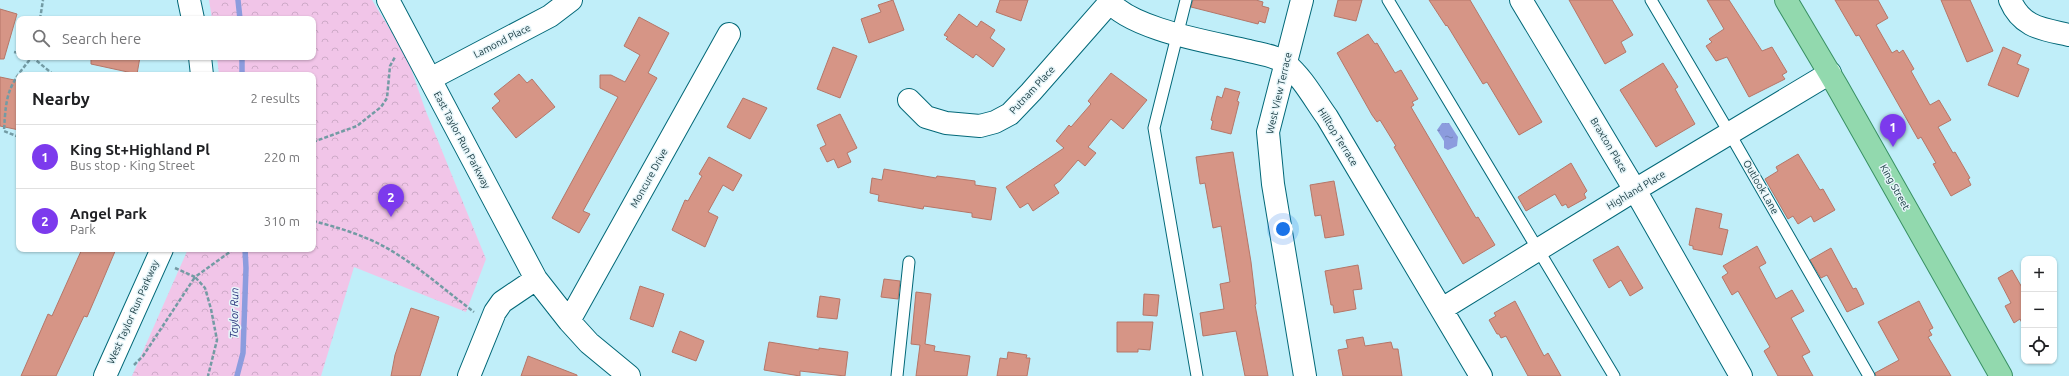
<!DOCTYPE html>
<meta charset="utf-8">
<style>
:root{--surface:#fff;--page:#f2f2f2;--text:#202124;--muted:#757577;--line:#e0e0e0;--accent:#7c3aed}
body{margin:0;font-family:Ubuntu,sans-serif;background:var(--page);color:var(--text)}
.controls{position:absolute;right:12px;bottom:12px;display:grid;overflow:hidden;border-radius:8px;box-shadow:0 1px 3px #0004}
.controls button{width:36px;height:36px;display:grid;place-items:center;padding:0;border:0;border-bottom:1px solid var(--line);background:var(--surface);color:var(--text);font:20px sans-serif}
.you{position:absolute;left:1283px;top:229px;width:14px;height:14px;margin:-10px;border:3px solid #fff;border-radius:50%;background:#1a73e8;box-shadow:0 0 0 6px #1a73e833}
.badge{display:grid;place-items:center;width:26px;height:26px;border-radius:50%;background:var(--accent);color:#fff;font-size:13px;font-weight:700}
.pin{position:absolute;translate:-50% -33px;filter:drop-shadow(0 1px 2px #0008)}
.pin::after{content:'';position:absolute;top:21px;width:14px;height:12px;background:inherit;clip-path:polygon(0 0,100% 0,50% 100%)}
.list{margin:0;padding:0;list-style:none}
h2{display:flex;justify-content:space-between;align-items:center;height:52px;margin:0;padding:0 16px;font-size:17px}
h2 small{font-size:13px;font-weight:400;color:var(--muted)}
.list li{display:grid;grid-template-columns:26px 1fr auto;gap:12px;align-items:center;box-sizing:border-box;height:64px;padding:0 16px;border-top:1px solid var(--line)}
.list b{display:block;font-size:15px;white-space:nowrap}
.list p{margin:0;font-size:13px;white-space:nowrap;color:var(--muted)}
.list em{font-size:13px;font-style:normal;color:var(--muted)}
.icon{flex:none;width:22px;height:22px;fill:none;stroke:currentColor;stroke-width:2;stroke-linecap:round;stroke-linejoin:round}
.map{position:relative;flex:none;width:2069px;height:376px;overflow:hidden}
.search{position:absolute;background:var(--surface);box-shadow:0 1px 3px #0004;left:16px;top:16px;width:300px;height:44px;display:flex;align-items:center;gap:10px;box-sizing:border-box;padding:0 14px;border-radius:8px;color:var(--muted);font-size:15px}
.panel{position:absolute;background:var(--surface);box-shadow:0 1px 3px #0004;left:16px;top:72px;width:300px;height:180px;border-radius:8px}
.map>svg:first-child{display:block}
.park{fill:url(#park-crowns)}
.water{fill:url(#water-ripples)}
.lines{fill:none;stroke-linecap:round;stroke-linejoin:round}
.stream{stroke:#8c9cde;stroke-width:5.5}
.building{fill:#d69586;stroke:#b57668}
.service-casing{stroke:#026878;stroke-width:13}
.minor-casing{stroke:#026878;stroke-width:24}
.tertiary-casing{stroke:#026878;stroke-width:24}
.primary-casing{stroke:#379063;stroke-width:24}
.path{stroke:#739ba4;stroke-width:2.5;stroke-dasharray:4 2;stroke-linecap:butt}
.service{stroke:#fff;stroke-width:11}
.minor{stroke:#fff;stroke-width:22}
.tertiary{stroke:#fff;stroke-width:22}
.primary{stroke:#92d9ae;stroke-width:22}
.labels{text-anchor:middle;dominant-baseline:central;stroke-width:3;stroke-linejoin:round;paint-order:stroke}
.street-label{font-size:10px;fill:#14363d;stroke:#e6f5f9}
.water-label{font-size:11px;font-style:italic;fill:#252d79;stroke:#e6f5f9}
</style>
<div class="map">
<svg width="2069" height="376" viewBox="0 0 2069 376">
<defs>
<pattern id="park-crowns" width="20" height="18" patternUnits="userSpaceOnUse"><rect width="20" height="18" fill="#f1c5e8"/><path d="M2 6a3 3 0 1 1 6 0M12 15a3 3 0 1 1 6 0" fill="none" stroke="#ceaac8"/></pattern>
<pattern id="water-ripples" width="26" height="14" patternUnits="userSpaceOnUse"><rect width="26" height="14" fill="#8c9cde"/><path d="M2 4q2-2 4 0t4 0M15 11q2-2 4 0t4 0" fill="none" stroke="#7180b5"/></pattern>
</defs>
<rect width="100%" height="100%" fill="#c0eef9"/>
<path class="park" d="M209,0H372L407,57L425,109L486,259L466,312L354,267L321,376H132L188,249H313V75H219L217,57H313V19H212Z"/>
<path class="water" d="M1442,123H1449L1458,137L1457,146L1448,150L1444,148V141L1437,130Z"/>
<g class="lines">
<path class="stream" d="M238,0L240,19
M242,75V57
M237,376L243,353L246,268L245,249"/>
</g>
<path class="building" d="M893,0L904,30L869,43L861,19L881,12L878,5Z
M1000,0H1028L1021,21L996,12Z
M1193,0H1256L1263,2L1262,6L1269,8L1265,23L1259,21L1258,24L1191,7Z
M1338,0H1362L1356,21L1334,16Z
M1429,0H1470L1542,122L1519,135L1487,82L1483,84L1447,25L1446,26Z
M1569,0H1612L1633,35L1621,42L1626,52L1605,64Z
M1707,0H1729L1762,51L1772,47L1787,72L1782,75L1785,79L1749,97L1727,57L1716,61L1706,46L1712,42L1709,39L1724,29Z
M1835,0H1878L1888,18L1876,25L1892,53L1897,50L1899,53L1903,50L1914,69L1911,71L1930,105L1939,100L1951,120L1938,127L1953,153L1955,152L1970,178L1968,179L1971,185L1951,196L1933,164L1936,163L1921,137L1918,139L1859,35L1856,36Z
M1941,0H1970L1993,51L1967,62Z
M0,9L17,14L4,59H0Z
M959,14L977,27L981,21L995,30L990,38L1005,49L993,67L976,54L973,58L946,39L948,37L944,35Z
M639,17L669,33L648,73L657,78L583,211L590,214L579,233L552,218L618,97L600,88V75H611L625,82L640,55L624,46Z
M1368,34L1375,44L1377,43L1395,73L1401,70L1418,99L1412,102L1414,105L1411,107L1476,218L1478,217L1495,245L1463,264L1394,147L1396,146L1380,120L1377,122L1372,115L1337,53Z
M833,47L857,56L840,98L817,89Z
M2003,47L2021,55L2017,64L2029,69L2018,97L1988,85Z
M91,57H140L137,74L91,64Z
M1663,63L1678,87L1675,89L1695,124L1656,147L1620,90Z
M1111,73L1147,100L1123,129L1111,119L1088,147L1096,153L1085,166L1078,160L1060,181L1054,185L1059,193L1033,211L1028,203L1020,208L1006,187L1064,148L1056,141L1069,125L1071,127L1091,104L1088,101Z
M519,74L527,83L532,79L555,107L516,138L492,108L500,101L494,94Z
M0,77L19,81V130L0,126Z
M1225,88L1240,92L1237,101L1239,102L1231,134L1211,129L1213,121L1211,120L1217,96L1222,98Z
M743,98L767,108L750,139L727,127Z
M840,114L857,148L847,153L851,162L838,168L834,159L827,162L820,148L826,145L817,125Z
M1233,152L1251,262L1256,304L1255,305L1268,376H1245L1236,331L1203,336L1200,313L1224,309L1220,284L1230,282L1221,226L1213,228L1205,183L1200,184L1196,157Z
M1798,154L1820,190L1823,189L1835,210L1814,222L1811,216L1798,224L1793,216L1788,219L1765,179L1778,171L1776,167Z
M709,157L742,175L733,191L723,185L708,212L718,217L705,247L672,230L685,200L688,201L702,176L699,174Z
M1571,163L1587,191L1584,194L1586,198L1568,208L1566,204L1562,206L1555,194L1526,211L1518,197Z
M884,169L936,178L937,176L953,178L975,181V185L996,188L991,220L972,217V213L924,206L923,209L878,201L879,195L870,193L872,178L882,180Z
M1334,181L1344,235L1325,238L1321,215L1315,216L1310,185Z
M1696,208L1722,214L1719,228L1728,230L1722,255L1693,249V246L1689,245Z
M1618,246L1643,288L1630,296L1621,280L1609,288L1593,260Z
M1757,246L1766,263L1759,267L1776,299L1792,290L1804,311L1791,318L1810,352L1802,356L1813,376H1778L1764,351L1770,347L1738,291L1732,295L1722,277L1728,273L1723,266Z
M1831,248L1853,289L1856,288L1864,304L1847,312L1827,275L1821,278L1810,260Z
M82,249H116L97,294L87,317L84,316L56,376H21L48,314L52,316Z
M1358,265L1362,289L1353,290L1356,309L1334,313L1333,305H1331L1325,271Z
M2012,270L2024,291V327L2020,319L2014,323L2005,306L2011,303L1998,278Z
M884,279L900,281L898,299L881,297Z
M640,286L664,294L653,327L630,319Z
M916,292L931,294L925,344L935,346L934,351L970,356L967,376H916L920,345L911,344Z
M1144,294L1159,295L1157,316L1143,315Z
M820,296L840,299L837,319L817,317Z
M1515,301L1544,356L1548,353L1561,376H1528L1506,336L1501,338L1499,334H1497L1489,320L1496,316L1494,313Z
M1919,301L1933,328L1929,330L1932,335L1928,337L1951,376H1876L1875,373L1899,360L1878,322Z
M411,308L439,317L420,376H391L395,355Z
M1117,322H1153L1150,350L1138,349V352H1117Z
M680,331L704,341L696,361L672,352Z
M1363,337L1365,346L1391,342L1393,349H1398L1402,376H1343L1338,350L1348,348L1346,340Z
M769,342L819,350V348L848,352L845,376L800,371V376L764,370Z
M1008,352L1027,355L1026,358H1030L1027,376H997L1000,358L1007,359Z
M528,356L577,375V376H521Z"/>
<g class="lines">
<defs>
<path id="service" d="M1186,0L1154,128L1197,376
M1388,0L1614,376
M1651,0L1730,134L1869,376
M897,376L909,262"/>
<path id="minor" d="M388,0L536,279L569,321L589,343L629,376
M1108,0C1131,30 1212,42 1249,51C1260,54 1278,56 1286,64C1303,78 1314,99 1327,117L1481,376
M1302,0L1268,132L1273,184L1305,376
M1521,0L1635,190L1741,376
M2010,0C2022,28 2043,29 2069,35
M430,79L550,16L571,0
M909,100L926,117L946,123L980,126L995,122L1010,114L1031,92L1110,2
M1442,309L1635,190L1830,73
M569,321L729,34
M469,376L495,312L502,302L536,279"/>
<path id="tertiary" d="M189,0L193,19
M200,57L202,75
M105,376L162,249"/>
<path id="primary" d="M1786,0L1837,86L2001,376"/>
</defs>
<use href="#service" class="service-casing"/>
<use href="#minor" class="minor-casing"/>
<use href="#tertiary" class="tertiary-casing"/>
<use href="#primary" class="primary-casing"/>
<path class="path" d="M40,19L43,0
M14,52L19,53
M32,57L54,75
M19,137L4,131C6,93 8,86 32,57
M313,142L357,126L381,107L387,98L390,66L395,57
M313,221C337,227 363,235 385,247C417,265 445,290 474,312
M175,268L195,277L234,249
M134,365L143,356L195,277L205,288L211,309L217,340L208,376"/>
<use href="#service" class="service"/>
<use href="#minor" class="minor"/>
<use href="#tertiary" class="tertiary"/>
<use href="#primary" class="primary"/>
</g>
<g class="labels">
<g class="street-label">
<text transform="translate(502 41) rotate(-27)">Lamond Place</text>
<text transform="translate(1032 90) rotate(-47)">Putnam Place</text>
<text transform="translate(1279 93) rotate(-77)">West View Terrace</text>
<text transform="translate(1338 137) rotate(58)">Hilltop Terrace</text>
<text transform="translate(462 140) rotate(62)">East Taylor Run Parkway</text>
<text transform="translate(1609 145) rotate(59)">Braxton Place</text>
<text transform="translate(649 178) rotate(-61)">Moncure Drive</text>
<text transform="translate(1761 187) rotate(60)">Outlook Lane</text>
<text transform="translate(1895 187) rotate(61)">King Street</text>
<text transform="translate(1636 190) rotate(-31)">Highland Place</text>
<text transform="translate(133 312) rotate(-66)">West Taylor Run Parkway</text>
</g>
<g class="water-label">
<text transform="translate(234 313) rotate(-89)">Taylor Run</text>
</g>
</g>
</svg>
<div class="controls">
<button>+</button>
<button>−</button>
<button><svg class="icon" aria-label="locate" viewBox="0 0 24 24"><circle cx="12" cy="12" r="6"/><path d="M12 2v4M12 18v4M2 12h4M18 12h4"/></svg></button>
</div>
<div class="you"></div>
<div class="pin badge" style="left:1893px;top:147px">1</div>
<div class="pin badge" style="left:391px;top:217px">2</div>
<div class="search"><svg class="icon" aria-label="search" viewBox="0 0 24 24"><circle cx="10" cy="10" r="6"/><path d="M15 15l6 6"/></svg>Search here</div>
<section class="panel">
<h2>Nearby<small>2 results</small></h2>
<ul class="list">
<li><span class="badge">1</span><div><b>King St+Highland Pl</b><p>Bus stop · King Street</p></div><em>220 m</em></li>
<li><span class="badge">2</span><div><b>Angel Park</b><p>Park</p></div><em>310 m</em></li>
</ul>
</section>
</div>
